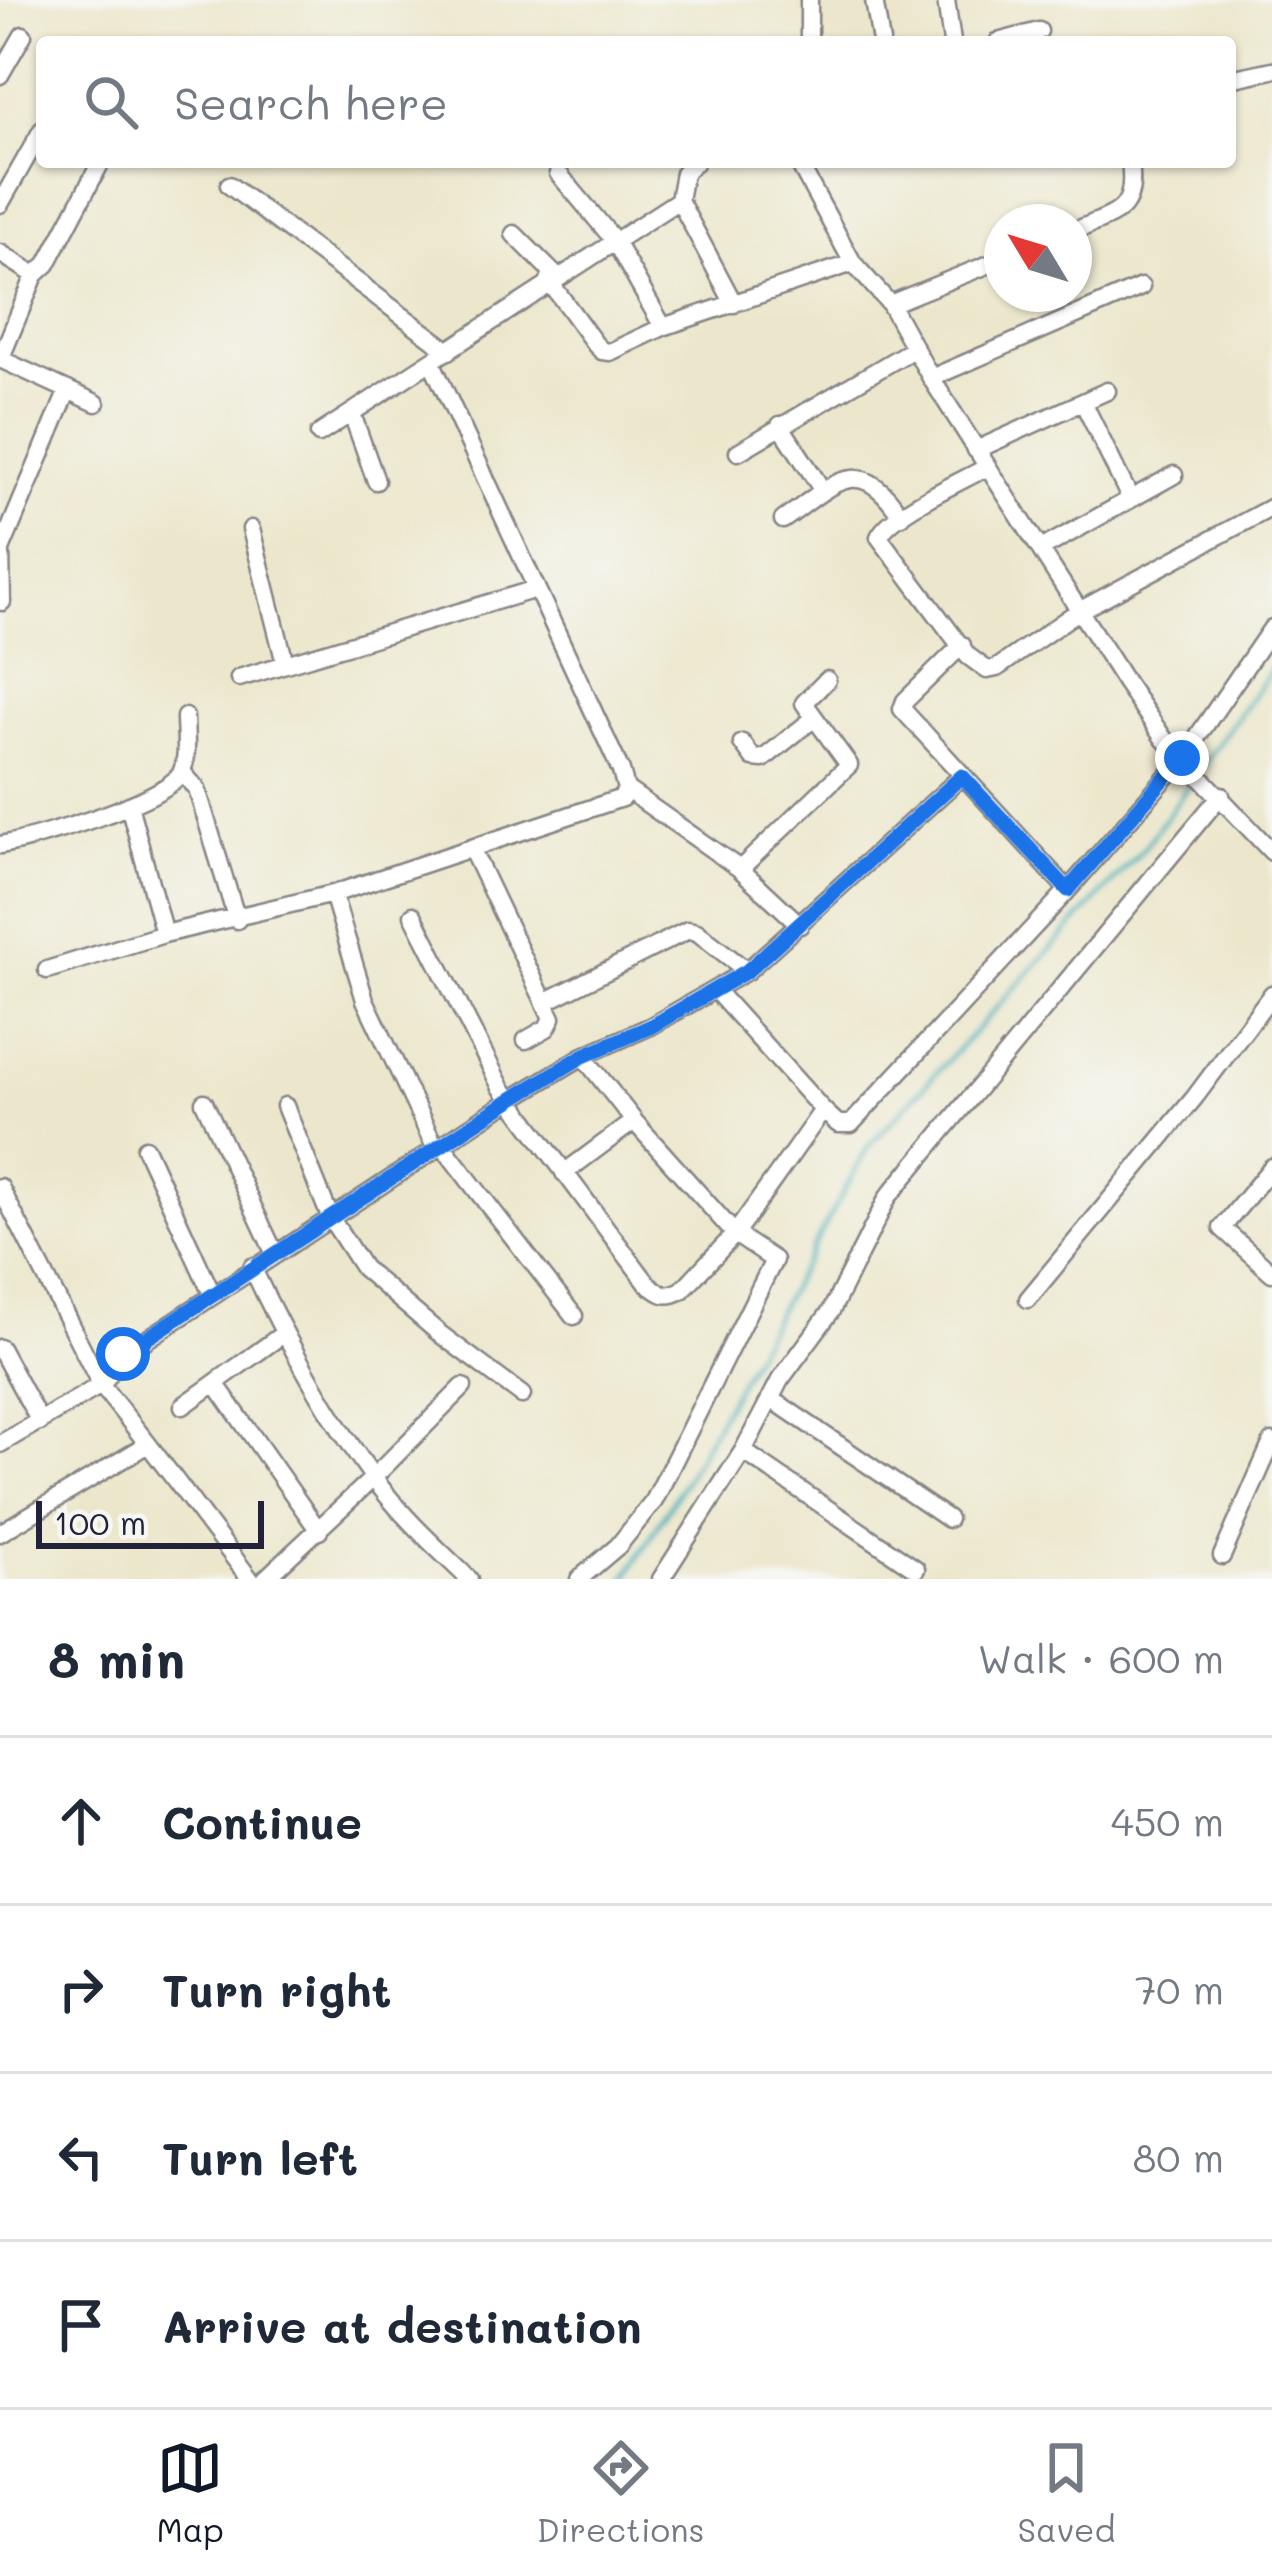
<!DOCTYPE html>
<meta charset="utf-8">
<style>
:root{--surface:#fff;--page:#f6f6f7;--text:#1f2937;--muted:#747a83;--line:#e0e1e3;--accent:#111827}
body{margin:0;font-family:Mali,sans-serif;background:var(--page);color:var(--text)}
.compass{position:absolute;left:984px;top:204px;width:108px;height:108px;border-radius:50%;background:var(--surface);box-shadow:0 3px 9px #0004;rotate:308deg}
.scale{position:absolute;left:36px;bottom:30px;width:228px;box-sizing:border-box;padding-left:12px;border:6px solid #22223b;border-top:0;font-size:33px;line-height:42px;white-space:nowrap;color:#22223b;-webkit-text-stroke:9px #f6f6f2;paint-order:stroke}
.stop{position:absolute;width:36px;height:36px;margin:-27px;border:9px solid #1a73e8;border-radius:50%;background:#fff}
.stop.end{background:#1a73e8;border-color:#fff;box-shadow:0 3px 12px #0008}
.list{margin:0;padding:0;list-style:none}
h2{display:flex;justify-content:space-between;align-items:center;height:156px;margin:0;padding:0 48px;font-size:51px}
h2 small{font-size:39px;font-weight:400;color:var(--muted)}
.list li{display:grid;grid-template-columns:78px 1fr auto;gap:36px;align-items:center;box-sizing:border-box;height:168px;padding:0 48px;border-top:3px solid var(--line)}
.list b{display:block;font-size:45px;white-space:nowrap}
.list em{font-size:39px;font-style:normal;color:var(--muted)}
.icon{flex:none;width:66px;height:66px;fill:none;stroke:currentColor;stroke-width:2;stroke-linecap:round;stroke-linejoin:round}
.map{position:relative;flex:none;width:1272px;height:1579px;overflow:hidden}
.search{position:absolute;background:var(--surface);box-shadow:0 3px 9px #0004;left:36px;right:36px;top:36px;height:132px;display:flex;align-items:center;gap:30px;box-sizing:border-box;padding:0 42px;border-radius:12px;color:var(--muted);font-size:45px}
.sheet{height:828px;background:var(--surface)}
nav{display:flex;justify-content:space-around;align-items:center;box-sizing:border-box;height:168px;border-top:3px solid var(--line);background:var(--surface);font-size:33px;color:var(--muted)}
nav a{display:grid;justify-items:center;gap:6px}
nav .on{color:var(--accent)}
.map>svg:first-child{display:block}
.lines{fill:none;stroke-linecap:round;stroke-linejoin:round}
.stream{stroke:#3eaeba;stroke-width:4.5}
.minor-casing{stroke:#878484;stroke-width:21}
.minor{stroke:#fff;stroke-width:16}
.route{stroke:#1a73e8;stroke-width:15}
</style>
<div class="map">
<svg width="1272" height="1579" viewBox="0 0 1272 1579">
<rect width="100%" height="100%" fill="#f6f6f2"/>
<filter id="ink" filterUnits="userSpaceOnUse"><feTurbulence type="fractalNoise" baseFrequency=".00833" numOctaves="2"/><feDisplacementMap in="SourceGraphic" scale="24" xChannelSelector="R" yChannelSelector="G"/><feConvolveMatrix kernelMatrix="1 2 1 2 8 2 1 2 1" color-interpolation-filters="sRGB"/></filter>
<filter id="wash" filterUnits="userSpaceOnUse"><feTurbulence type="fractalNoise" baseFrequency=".004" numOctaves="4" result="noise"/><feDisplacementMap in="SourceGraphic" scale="48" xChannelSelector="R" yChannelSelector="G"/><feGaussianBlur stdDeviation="2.7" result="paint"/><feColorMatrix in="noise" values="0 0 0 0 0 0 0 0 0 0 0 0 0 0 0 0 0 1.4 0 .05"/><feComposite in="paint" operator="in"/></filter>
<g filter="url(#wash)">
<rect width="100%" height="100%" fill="#ece7cc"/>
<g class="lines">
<path class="stream" d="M625,1579L686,1479L868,1147L1145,847L1272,669"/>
</g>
</g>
<g filter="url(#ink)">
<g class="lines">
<defs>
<path id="minor" d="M809,0V42
M874,0L881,42
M946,0L952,42
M998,42L1039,31
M0,75L23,35
M1230,79L1272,70
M695,162L684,173L679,200L734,304
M798,162L853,263L890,304L931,378L1125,682L1164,739L1272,852
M558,173L614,240L663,327
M229,185L449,351
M0,204L42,130
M1074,231C1116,213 1137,214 1130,162
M514,234L556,276
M0,253L35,275
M549,281L595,344L602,351L610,352L663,327L853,263
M890,304L1002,259
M0,359L96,403
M0,360L35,275L47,264L101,162
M931,378L1141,287
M1083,402L1130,498
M352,414L376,481
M780,425L823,491
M319,434L679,200
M976,450L1107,391
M738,452L915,348
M987,467C961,482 891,512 879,537L968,656L987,670L997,668L1077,612L1272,507
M783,520C833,485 859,450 901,516
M251,529L285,663
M1041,549L1174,475
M2,602L1,550L68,390
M962,645L905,701L902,709L1068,890
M239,678L536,589
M742,743L753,758L763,759L813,719
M182,772L197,789L237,920
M626,789L740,869L800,925
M129,805L164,934
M0,845C33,840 165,801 181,773C189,757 185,735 185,717
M471,848L552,1018L547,1028L526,1040
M740,869L849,765L804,703L827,680
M333,894L365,1000L435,1147
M413,915L501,1087L647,1283C660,1294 666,1299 682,1290L735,1234L823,1110
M47,970L164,934L333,894L622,798L626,789L621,771L432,363
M716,991L823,1110L838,1124H851L1068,890L1182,759L1272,628
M545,1002L688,930L697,932L747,971
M204,1102L274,1252
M285,1106L330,1217L363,1268L440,1334L522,1395
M441,1144L574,1316
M145,1148L212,1294
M1272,1167L1222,1228L1272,1273
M564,1173L634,1121
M0,1187L101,1385L148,1444L0,1533
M252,1267C286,1340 326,1412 373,1477C400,1515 436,1547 469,1579
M1028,1299L1195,1097L1272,994
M0,1348L40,1422
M215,1383L319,1531
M770,1398L948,1519
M183,1406L283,1334
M0,1444L101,1385L123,1355L512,1099L583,1056L651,1026L747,971L962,776
M148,1444L250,1579
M743,1451L916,1569
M1222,1556L1272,1442
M265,1579L373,1478L463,1387
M579,1579L618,1546L654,1501L774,1260L735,1234L634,1121L583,1056
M661,1579L743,1451L780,1380L831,1311L888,1197L1221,795"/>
</defs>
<use href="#minor" class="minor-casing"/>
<use href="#minor" class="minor"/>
</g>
</g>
<g class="lines" filter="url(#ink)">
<path class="route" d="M123,1354L512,1099L583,1056L652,1026L747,971L962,776L1068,890L1182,758"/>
</g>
</svg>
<svg class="compass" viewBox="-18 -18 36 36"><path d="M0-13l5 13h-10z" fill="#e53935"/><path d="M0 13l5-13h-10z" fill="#747a83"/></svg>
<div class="scale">100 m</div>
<div class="stop" style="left:123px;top:1354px"></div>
<div class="stop end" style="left:1182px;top:758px"></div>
<div class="search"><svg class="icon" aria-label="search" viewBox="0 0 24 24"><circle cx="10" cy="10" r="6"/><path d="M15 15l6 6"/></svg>Search here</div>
</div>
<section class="sheet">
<h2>8 min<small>Walk · 600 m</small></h2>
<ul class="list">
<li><svg class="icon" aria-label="ahead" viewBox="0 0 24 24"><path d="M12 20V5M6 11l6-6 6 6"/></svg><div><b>Continue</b></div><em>450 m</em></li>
<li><svg class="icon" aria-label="right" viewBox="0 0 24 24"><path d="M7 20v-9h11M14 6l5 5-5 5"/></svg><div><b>Turn right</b></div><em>70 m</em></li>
<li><svg class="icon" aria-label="left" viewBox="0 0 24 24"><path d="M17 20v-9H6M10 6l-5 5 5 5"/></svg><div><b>Turn left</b></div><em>80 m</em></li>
<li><svg class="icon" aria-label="arrive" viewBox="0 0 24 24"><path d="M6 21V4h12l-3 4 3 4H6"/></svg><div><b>Arrive at destination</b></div></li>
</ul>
</section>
<nav>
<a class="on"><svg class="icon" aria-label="map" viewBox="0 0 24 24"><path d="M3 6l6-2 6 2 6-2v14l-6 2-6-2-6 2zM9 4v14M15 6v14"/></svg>Map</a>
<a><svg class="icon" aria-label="directions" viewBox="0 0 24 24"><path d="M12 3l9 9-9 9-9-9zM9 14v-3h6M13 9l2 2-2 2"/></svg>Directions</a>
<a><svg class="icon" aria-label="saved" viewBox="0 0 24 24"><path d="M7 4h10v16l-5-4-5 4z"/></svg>Saved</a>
</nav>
